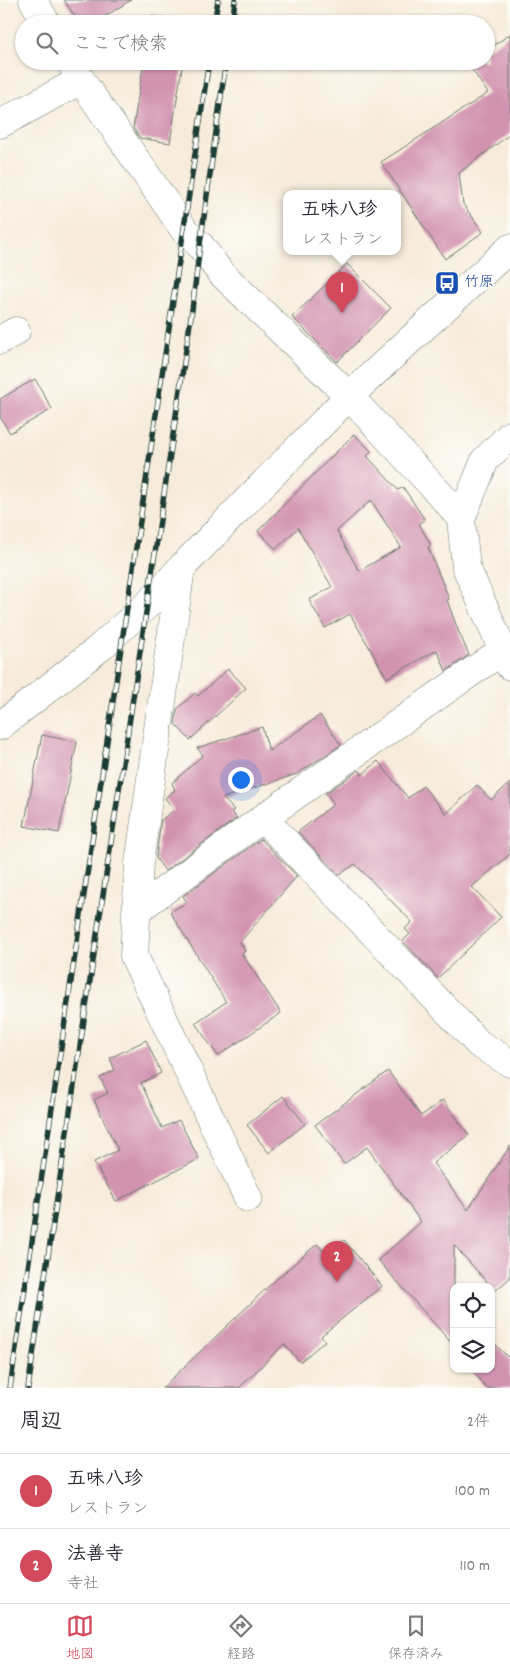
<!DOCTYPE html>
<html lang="ja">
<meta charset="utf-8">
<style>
:root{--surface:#fff;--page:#f2f2f3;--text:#2b2b33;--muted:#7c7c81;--line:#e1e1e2;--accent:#d1495b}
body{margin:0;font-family:Dekko,"Klee One",sans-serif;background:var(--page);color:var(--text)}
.controls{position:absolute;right:15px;bottom:15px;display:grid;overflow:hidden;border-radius:10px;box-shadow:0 1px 4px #0004}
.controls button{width:45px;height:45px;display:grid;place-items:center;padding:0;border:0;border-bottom:1px solid var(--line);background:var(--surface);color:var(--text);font:25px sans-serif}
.you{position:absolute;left:240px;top:779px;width:18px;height:18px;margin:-12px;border:4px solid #fff;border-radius:50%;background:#1a73e8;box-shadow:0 0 0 8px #1a73e833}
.badge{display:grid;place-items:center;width:32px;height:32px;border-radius:50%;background:var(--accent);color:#fff;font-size:16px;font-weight:700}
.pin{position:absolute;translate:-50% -41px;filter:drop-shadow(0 1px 2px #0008)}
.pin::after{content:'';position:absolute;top:26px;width:18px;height:15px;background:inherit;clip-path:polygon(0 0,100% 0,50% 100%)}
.popup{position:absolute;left:283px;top:190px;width:118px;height:65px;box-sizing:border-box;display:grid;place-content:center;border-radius:10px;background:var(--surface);filter:drop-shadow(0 1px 4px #0005);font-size:16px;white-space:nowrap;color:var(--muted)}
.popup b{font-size:19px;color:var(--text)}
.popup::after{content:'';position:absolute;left:50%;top:100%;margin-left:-10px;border:10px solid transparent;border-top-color:var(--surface)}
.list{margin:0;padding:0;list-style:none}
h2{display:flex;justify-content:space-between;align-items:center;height:65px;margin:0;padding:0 20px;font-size:21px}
h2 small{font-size:16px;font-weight:400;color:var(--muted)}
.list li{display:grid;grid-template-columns:32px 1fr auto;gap:15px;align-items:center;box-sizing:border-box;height:75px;padding:0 20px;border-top:1px solid var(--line)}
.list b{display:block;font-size:19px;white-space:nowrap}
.list p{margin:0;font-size:16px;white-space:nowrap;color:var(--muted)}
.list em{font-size:16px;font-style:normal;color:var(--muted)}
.icon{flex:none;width:28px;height:28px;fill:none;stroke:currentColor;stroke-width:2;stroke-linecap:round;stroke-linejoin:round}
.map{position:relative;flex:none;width:510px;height:1388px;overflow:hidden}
.search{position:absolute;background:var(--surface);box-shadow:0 1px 4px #0004;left:15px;right:15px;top:15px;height:55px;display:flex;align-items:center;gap:12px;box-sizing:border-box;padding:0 18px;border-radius:28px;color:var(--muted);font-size:19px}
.sheet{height:215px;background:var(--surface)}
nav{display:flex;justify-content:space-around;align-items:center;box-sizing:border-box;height:70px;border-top:1px solid var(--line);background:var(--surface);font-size:14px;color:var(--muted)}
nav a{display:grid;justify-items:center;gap:2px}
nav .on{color:var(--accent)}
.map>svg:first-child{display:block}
.building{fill:#d293b1;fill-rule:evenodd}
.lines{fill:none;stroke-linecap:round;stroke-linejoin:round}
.minor-casing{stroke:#6b7a6e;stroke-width:29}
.tertiary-casing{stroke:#6b7a6e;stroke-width:29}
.minor{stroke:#fff;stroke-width:28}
.tertiary{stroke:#fff;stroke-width:28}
.rail-casing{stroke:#1f3d34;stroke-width:5.5}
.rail{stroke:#fdfcf7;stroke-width:4;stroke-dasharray:11;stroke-linecap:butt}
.labels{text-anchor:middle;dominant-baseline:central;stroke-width:4;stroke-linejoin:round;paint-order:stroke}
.transit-label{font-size:15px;fill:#164399;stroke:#fdfcf7;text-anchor:start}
</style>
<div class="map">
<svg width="510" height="1388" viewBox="0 0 510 1388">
<rect width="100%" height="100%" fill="#fdfcf7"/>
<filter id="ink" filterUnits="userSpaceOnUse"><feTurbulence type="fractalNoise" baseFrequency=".02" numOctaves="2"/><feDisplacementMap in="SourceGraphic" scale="10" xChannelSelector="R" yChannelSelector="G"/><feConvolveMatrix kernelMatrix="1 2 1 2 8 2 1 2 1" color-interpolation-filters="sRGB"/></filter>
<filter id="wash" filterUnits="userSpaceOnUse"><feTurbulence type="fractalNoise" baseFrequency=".0096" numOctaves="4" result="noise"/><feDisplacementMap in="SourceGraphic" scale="20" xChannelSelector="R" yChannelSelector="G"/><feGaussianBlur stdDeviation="1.12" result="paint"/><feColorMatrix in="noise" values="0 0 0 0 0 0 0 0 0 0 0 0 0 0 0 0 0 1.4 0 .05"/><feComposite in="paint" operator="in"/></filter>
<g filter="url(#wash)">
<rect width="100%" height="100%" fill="#f7ecdb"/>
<g id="blocks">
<path class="building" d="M64,0H131L93,24H80Z
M151,16L189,22V24H150Z
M510,34V134L459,173L463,204L483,232L445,259L381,162L488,93L468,64L472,61H486V51Z
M144,61H183L170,143L140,138L133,128Z
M347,264L391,308L337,362L292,317Z
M35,379L52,409L10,433L0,417V399Z
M354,434L371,451L367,456L398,490L403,487L425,520L419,523L431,546L428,547L449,599L447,600L458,630L469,655L446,671L437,650L387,678L350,614L325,628L309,600L332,587L298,528L276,549L258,531ZM371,500L401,547L359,571L337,531Z
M228,669L246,688L190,740L175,724L177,709L195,693L198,696Z
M320,715L341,745L297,774L223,798L234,810L231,812L237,818L165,871L156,858L161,820L174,810L165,798L175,790L172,783L203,755L197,748L262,727L269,751Z
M42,735L77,742L59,833L24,826Z
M378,761L408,798L423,786L446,814L477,785L491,800L510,783V854L472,887L501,917L438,978L403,941L410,934L405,929L412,922L355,864L339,875L298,832L334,804L326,793L359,770L362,775Z
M261,839L297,876L240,942L245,951L242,954L281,1013L218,1056L195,1023L226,1002L170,912L187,902L183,896Z
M146,1040L161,1073L141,1083L162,1128L179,1120L199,1159L116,1201L94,1162L118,1150L94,1100L108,1093L100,1078L115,1070L110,1058Z
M388,1071L421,1116L443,1100L469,1135L433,1163L468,1210L510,1146V1278L495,1291L454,1245V1346L378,1260L421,1222L367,1147L344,1164L315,1125Z
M283,1096L305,1124L269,1153L247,1125Z
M344,1240L382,1286L321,1336L325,1341L300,1362L284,1344L239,1388H162L272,1283L317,1244L326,1254Z
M491,1340L510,1359V1388H486L471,1369H491Z"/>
</g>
</g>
<g filter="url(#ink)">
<use href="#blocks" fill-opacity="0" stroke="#6b7a6e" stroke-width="1"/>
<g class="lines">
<defs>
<path id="minor" d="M33,0L47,24
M70,61L81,80L185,231L200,245L220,272L349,396L449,504L461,519
M0,124L81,80
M0,340L16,331
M510,435L485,460L461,519L466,567L510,666
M181,568L139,863L134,956L248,1198
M263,818L479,1044L510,1063
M136,911L263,818L503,650"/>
<path id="tertiary" d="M0,726L97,650L148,604L181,568L349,396L510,248"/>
</defs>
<use href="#minor" class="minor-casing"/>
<use href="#tertiary" class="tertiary-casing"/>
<use href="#minor" class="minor"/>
<use href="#tertiary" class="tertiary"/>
<defs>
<path id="rail" d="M214,24L218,0
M232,24L235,0
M10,1388L209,61
M28,1388L192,310L200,245L226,61"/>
</defs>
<use href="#rail" class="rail-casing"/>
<use href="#rail" class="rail"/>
</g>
</g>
<defs>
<symbol id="bus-square" viewBox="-11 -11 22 22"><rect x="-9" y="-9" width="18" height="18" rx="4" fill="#1a4fb4" stroke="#fdfcf7"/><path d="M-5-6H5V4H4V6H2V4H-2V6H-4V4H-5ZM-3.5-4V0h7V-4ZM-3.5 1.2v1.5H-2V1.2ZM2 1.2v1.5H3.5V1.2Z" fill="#fff"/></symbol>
</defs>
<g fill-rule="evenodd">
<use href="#bus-square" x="433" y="269" width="28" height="28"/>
</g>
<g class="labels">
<g class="transit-label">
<text x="464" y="283">竹原</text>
</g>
</g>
</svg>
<div class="controls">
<button><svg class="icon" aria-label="locate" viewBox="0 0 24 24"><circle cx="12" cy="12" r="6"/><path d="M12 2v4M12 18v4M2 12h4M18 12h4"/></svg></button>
<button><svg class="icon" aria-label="layers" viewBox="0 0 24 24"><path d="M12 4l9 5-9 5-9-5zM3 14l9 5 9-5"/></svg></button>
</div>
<div class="you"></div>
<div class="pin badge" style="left:342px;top:313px">1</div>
<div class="popup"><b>五味八珍</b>レストラン</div>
<div class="pin badge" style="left:337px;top:1282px">2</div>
<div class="search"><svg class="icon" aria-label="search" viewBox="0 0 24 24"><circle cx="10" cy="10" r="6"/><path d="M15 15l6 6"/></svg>ここで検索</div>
</div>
<section class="sheet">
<h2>周辺<small>2件</small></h2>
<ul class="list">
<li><span class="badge">1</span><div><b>五味八珍</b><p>レストラン</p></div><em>100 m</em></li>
<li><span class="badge">2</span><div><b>法善寺</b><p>寺社</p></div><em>110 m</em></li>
</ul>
</section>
<nav>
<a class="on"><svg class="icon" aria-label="map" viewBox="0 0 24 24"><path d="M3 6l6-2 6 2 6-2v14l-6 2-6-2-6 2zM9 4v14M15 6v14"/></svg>地図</a>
<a><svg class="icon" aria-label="directions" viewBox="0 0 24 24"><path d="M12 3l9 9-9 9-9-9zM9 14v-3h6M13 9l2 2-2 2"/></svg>経路</a>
<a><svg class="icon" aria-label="saved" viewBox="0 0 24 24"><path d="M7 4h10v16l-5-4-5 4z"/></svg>保存済み</a>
</nav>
